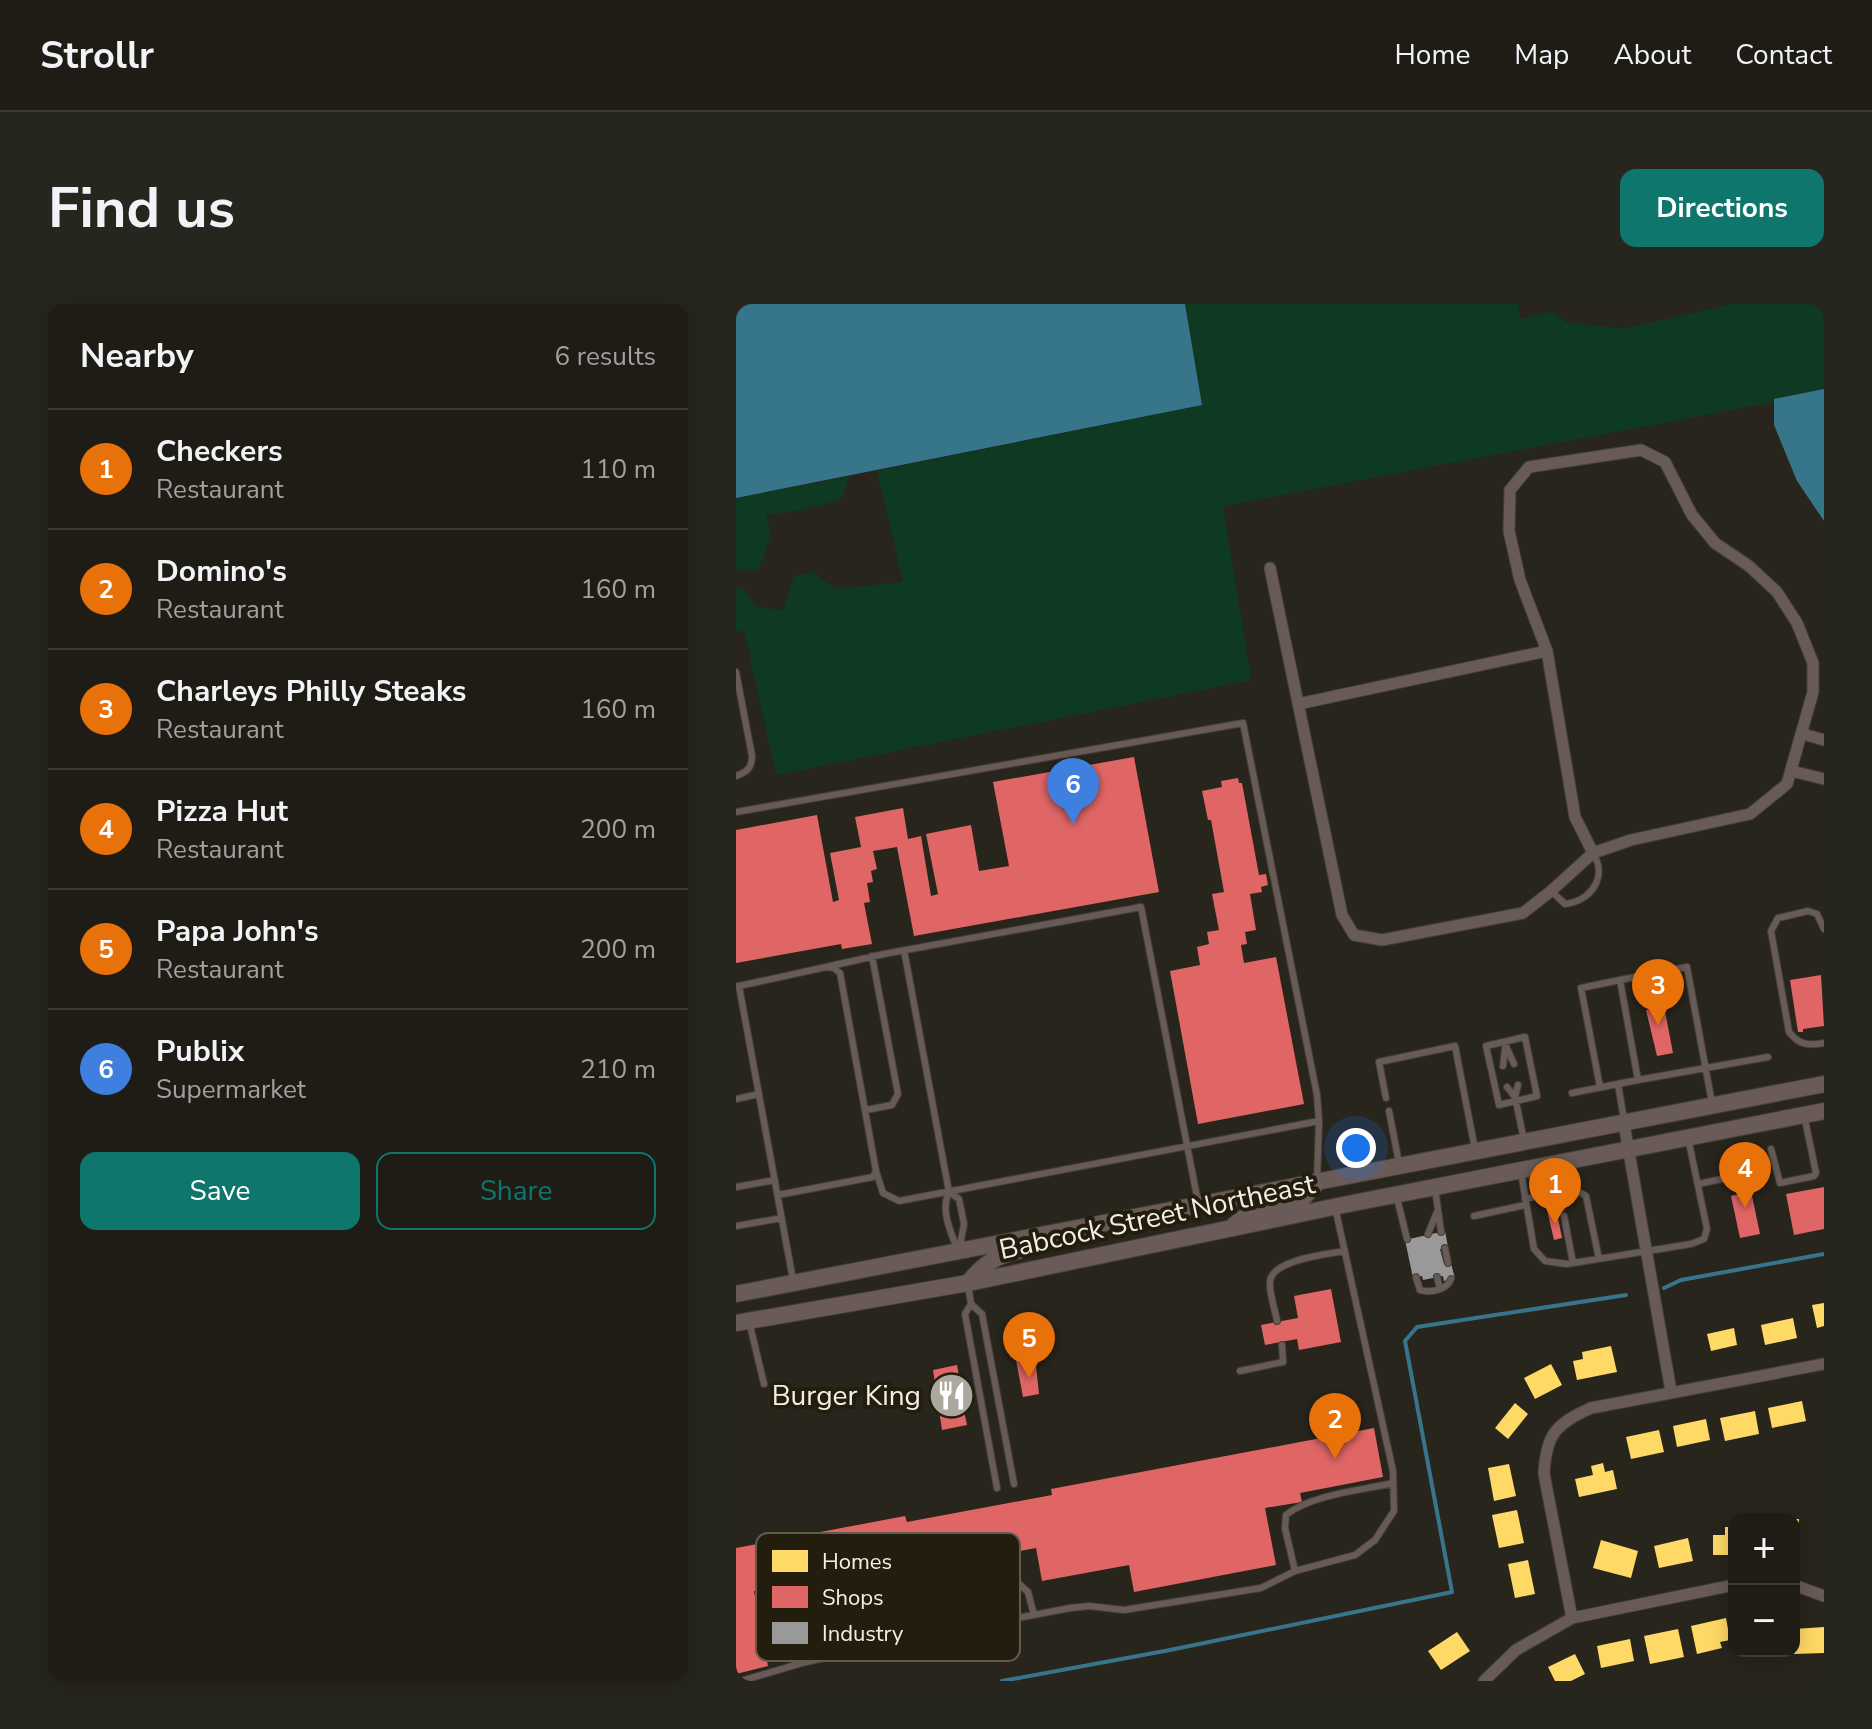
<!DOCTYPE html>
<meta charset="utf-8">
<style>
:root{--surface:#1e1c15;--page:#26251e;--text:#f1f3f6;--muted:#a1a1a0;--line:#3c3a34;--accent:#0f766e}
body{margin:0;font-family:"Nunito Sans",sans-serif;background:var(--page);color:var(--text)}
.controls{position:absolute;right:24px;bottom:24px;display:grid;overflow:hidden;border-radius:16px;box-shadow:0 4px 20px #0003}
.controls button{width:72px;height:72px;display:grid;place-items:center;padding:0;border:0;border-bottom:2px solid var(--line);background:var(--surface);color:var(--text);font:40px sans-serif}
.you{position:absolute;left:620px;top:844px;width:28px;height:28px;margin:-20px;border:6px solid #fff;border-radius:50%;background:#1a73e8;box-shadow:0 0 0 12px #1a73e833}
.badge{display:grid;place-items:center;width:52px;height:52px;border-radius:50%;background:var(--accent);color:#fff;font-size:26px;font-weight:700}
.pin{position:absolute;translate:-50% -66px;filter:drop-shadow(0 2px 4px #0008)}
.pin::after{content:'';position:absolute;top:42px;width:28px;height:24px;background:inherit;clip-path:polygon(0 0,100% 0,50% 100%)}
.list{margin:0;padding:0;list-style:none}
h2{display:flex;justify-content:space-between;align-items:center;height:104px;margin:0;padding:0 32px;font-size:34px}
h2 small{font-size:26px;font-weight:400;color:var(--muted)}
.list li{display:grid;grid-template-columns:52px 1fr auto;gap:24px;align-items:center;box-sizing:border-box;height:120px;padding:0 32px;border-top:2px solid var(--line)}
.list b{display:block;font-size:30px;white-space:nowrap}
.list p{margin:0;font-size:26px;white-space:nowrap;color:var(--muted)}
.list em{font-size:26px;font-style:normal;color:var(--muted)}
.actions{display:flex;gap:16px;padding:24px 32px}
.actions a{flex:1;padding:18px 0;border:2px solid var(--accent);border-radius:16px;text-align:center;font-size:28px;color:var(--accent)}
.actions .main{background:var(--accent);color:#fff}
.map{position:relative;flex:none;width:1088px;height:1377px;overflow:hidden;border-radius:16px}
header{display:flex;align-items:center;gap:48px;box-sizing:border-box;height:112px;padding:0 40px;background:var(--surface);border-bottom:2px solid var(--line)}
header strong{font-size:38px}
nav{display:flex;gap:44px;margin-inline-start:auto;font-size:28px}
.intro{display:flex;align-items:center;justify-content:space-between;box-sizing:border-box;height:192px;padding:0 48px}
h1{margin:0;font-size:56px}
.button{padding:20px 36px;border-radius:16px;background:var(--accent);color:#fff;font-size:28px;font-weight:700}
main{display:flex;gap:48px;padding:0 48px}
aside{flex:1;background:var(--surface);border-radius:16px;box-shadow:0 4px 20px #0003}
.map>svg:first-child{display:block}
.green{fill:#0e3a23}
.water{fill:#37768a}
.homes{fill:#ffd966}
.shops{fill:#e06666}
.industry{fill:#999}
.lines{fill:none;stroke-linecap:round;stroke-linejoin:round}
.stream{stroke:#37768a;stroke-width:4}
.service-casing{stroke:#444039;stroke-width:8}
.minor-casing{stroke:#444039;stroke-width:13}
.secondary-casing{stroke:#444039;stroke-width:18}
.service{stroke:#685a57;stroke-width:6}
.minor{stroke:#685a57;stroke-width:11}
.secondary{stroke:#6a5b58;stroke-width:16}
.labels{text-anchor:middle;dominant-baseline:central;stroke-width:8;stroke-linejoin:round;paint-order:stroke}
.street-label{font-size:28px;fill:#f3efe5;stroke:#231d0e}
.poi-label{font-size:28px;fill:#f3efe5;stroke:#231d0e;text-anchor:end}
.key{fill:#231d0e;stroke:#615c4e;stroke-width:2}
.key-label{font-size:22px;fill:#f3efe5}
</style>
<header>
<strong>Strollr</strong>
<nav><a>Home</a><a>Map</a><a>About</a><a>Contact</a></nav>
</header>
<div class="intro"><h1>Find us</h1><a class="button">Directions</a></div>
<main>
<aside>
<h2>Nearby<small>6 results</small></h2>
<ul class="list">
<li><span class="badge" style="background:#e8710a">1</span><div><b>Checkers</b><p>Restaurant</p></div><em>110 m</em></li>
<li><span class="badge" style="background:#e8710a">2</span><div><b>Domino's</b><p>Restaurant</p></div><em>160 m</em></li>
<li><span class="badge" style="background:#e8710a">3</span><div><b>Charleys Philly Steaks</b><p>Restaurant</p></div><em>160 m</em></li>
<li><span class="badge" style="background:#e8710a">4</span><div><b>Pizza Hut</b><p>Restaurant</p></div><em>200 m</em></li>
<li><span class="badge" style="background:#e8710a">5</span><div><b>Papa John's</b><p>Restaurant</p></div><em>200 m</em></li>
<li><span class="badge" style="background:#3f7fe0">6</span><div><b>Publix</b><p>Supermarket</p></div><em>210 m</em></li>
</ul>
<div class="actions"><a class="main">Save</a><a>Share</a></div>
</aside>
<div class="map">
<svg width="1088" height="1377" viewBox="0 0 1088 1377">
<rect width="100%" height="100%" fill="#28251c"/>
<path class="green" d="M449,0H782L784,15L816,8L829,18L888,25L996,0H1088V85L1039,95L1038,98L487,202L515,376L40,471L8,326L0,328V284L8,285L19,303L47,306L58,273L76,268L100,285L167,278L141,167L466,101Z
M113,173L105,196L65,206L30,211L35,230L23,265H0V194Z"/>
<path class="water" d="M0,0H449L466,101L0,194Z
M1088,85V217L1061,177L1038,121V95Z"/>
<path class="homes" d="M1088,999V1022L1081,1024L1076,1001Z
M1057,1014L1061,1034L1029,1041L1025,1021Z
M998,1024L1001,1041L975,1047L971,1030Z
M875,1042L881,1068L841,1076L837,1057L847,1055L846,1048Z
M815,1060L826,1081L799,1095L788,1074Z
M1066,1097L1070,1117L1036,1124L1032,1104Z
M779,1099L792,1110L772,1135L759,1124Z
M1019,1107L1023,1130L989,1137L984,1114Z
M970,1115L974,1136L941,1143L937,1122Z
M923,1126L928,1148L895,1155L890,1133Z
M867,1159L869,1168L877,1166L881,1185L843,1193L839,1175L857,1171L855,1162Z
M773,1160L780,1192L758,1197L752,1164Z
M781,1206L788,1239L763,1244L756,1211Z
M1058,1215H1063L1062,1252H1058Z
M989,1223H998V1251H977V1231H989Z
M952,1234L957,1257L923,1264L918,1242Z
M865,1236L902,1247L895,1274L857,1264Z
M792,1256L799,1290L779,1294L772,1260Z
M990,1314L994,1336L984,1338L986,1344L961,1350L955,1322Z
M1088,1323V1349L1058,1350V1325Z
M942,1325L948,1353L914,1360L908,1332Z
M721,1328L734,1347L705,1366L692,1347Z
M894,1335L898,1357L865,1364L861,1342Z
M839,1350L849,1370L835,1377H819L812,1363Z"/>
<path class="shops" d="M398,453L423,588L178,632L161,543L137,547L141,565L135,567L137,578L131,579L134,598L128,599L136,640L106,645L105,640L0,659V526L81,511L97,598L103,596L94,549L125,543L119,513L167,504L172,535L185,532L195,592L202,590L190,530L235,521L243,567L273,562L257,478Z
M502,474L503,479H506L523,571L530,570L532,581L525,583L526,588L514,590L520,626L509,628L511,640L505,641L508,659L540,653L568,800L462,820L434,667L464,661L461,643L473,640L471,628L483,626L476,590L488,588L475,516H472L466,487L486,483L485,477Z
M1085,671L1088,722L1067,725V728H1062L1054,676Z
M928,702L937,749L921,752L910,706Z
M1088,883V925L1058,931L1050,890Z
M1015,887L1024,930L1004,934L995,892Z
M820,904L826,934L818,936L811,906Z
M595,985L605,1038L563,1046L561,1035L529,1041L525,1021L562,1014L558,992Z
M299,1052L303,1090L287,1093L280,1056Z
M221,1061L226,1089L229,1088L231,1097L226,1098L231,1121L206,1126L197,1066Z
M638,1124L647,1173L564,1189L566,1198L529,1204L540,1261L398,1288L393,1261L306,1277L300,1244L240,1255L242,1261L226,1264L223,1249L145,1263L155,1318L92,1330L94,1340L43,1350L33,1297L30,1298L27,1286L18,1287L32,1362L0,1370V1244L169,1212L171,1218L316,1191L315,1185Z"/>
<path class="industry" d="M709,927L712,943L704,945L708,960L715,959L719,975L708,977L707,972L687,976L686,972L677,974L669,936Z"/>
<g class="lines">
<path class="stream" d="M928,984L945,976L1088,950
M266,1377L434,1346L716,1288L669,1037L681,1023L890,991"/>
<defs>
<path id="service" d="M0,368L16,452C16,464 11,468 0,472
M0,508L507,419L581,791L583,817L581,877
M815,587L829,600C855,597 872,573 857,549
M1088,625L1081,610L1072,607L1042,614L1035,627L1053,728C1063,741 1073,742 1088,739
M168,646L213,888C204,907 215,928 222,947
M90,663L148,650L405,603L462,898
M1,682H3L57,976
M3,682L90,663L98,664L104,669L140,867L137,873L42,891
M789,733L801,792L763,801L750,742Z
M768,738L778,760
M767,762L769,745
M902,776L1032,753
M882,780L888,816
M771,783L779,793L788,836
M864,783L845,684L884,676
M836,789L902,776L884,676L951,663L976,799
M779,793L782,781
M650,794L643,758L719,742L739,845
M0,795L23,790
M130,806L156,801L162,790L136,652
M653,807L663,859
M1035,845L1044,879L1078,872L1080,869L1068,811
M140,867L147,889L163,897L583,817
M785,868L798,945L809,957L831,960L955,940L968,935L971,925L952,834
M962,880L1005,871
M0,883L39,876
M699,884L705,928
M213,888L223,895L228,920L223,947
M823,888L826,904
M661,894L671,935
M789,895C806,892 834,880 850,892L863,955
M738,912L789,901
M828,912L837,959
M0,922L46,914
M692,930L701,908
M709,944L712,959
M680,973L684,986C695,989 711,986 715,975
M701,973L704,985
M232,980L235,1000L246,1010L278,1180
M235,1000L229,1010L261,1184
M13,1017L28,1080
M541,1017C539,1005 533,989 534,978C535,956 591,950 609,947
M504,1067L547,1058L546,1041
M559,1267L549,1224L550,1211C574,1191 626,1186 657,1179
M172,1335L165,1291L233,1281L282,1279L292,1288L298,1311
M5,1377L66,1359L156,1338L334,1304L353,1302L388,1306L525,1284L559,1267L619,1251L639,1236L658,1207L657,1167L599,903"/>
<path id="minor" d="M905,146L929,158L956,211L979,239L1013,262L1041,288L1061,319L1077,359V388L1051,480L1014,510L895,536L857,549L839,513L811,347L784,276L773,227L774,186L793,163Z
M534,264L606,611L618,631L646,636L787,609L815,587L857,549
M562,400L811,347
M1067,430L1088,436
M1055,467L1088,475
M888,820L935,1087
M1058,1281L1088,1292
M836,1314L808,1170C810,1131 819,1120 855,1104L1088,1060
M748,1377L780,1346L836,1314L998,1281"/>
<path id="secondary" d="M498,921L516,907L566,895L581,879
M232,979C248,959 260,952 285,946
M0,990L1088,780
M0,1019L232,979L607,901L1088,807"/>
</defs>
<use href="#service" class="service-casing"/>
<use href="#minor" class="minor-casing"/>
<use href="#secondary" class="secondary-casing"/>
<use href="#service" class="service"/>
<use href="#minor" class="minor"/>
<use href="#secondary" class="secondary"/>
</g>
<defs>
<symbol id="restaurant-disc" viewBox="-11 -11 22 22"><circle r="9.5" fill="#aca89f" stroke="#231d0e"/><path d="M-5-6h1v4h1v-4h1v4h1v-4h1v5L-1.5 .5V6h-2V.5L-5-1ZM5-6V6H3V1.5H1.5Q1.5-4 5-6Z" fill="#fff"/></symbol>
</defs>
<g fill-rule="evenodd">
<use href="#restaurant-disc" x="190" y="1066" width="51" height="51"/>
</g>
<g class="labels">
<g class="street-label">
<text transform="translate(421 913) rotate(-12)">Babcock Street Northeast</text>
</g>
<g class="poi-label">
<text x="185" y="1092">Burger King</text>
</g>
</g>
<rect x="20" y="1229" width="264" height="128" rx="12" class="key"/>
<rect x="36" y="1246" width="36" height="22" fill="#ffd966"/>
<rect x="36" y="1282" width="36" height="22" fill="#e06666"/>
<rect x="36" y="1318" width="36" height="22" fill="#999"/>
<g class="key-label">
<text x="86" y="1265">Homes</text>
<text x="86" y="1301">Shops</text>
<text x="86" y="1337">Industry</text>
</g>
</svg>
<div class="controls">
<button>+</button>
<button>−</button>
</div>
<div class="you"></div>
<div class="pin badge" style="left:819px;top:920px;background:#e8710a">1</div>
<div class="pin badge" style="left:599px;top:1155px;background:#e8710a">2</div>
<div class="pin badge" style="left:922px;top:721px;background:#e8710a">3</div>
<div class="pin badge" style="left:1009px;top:904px;background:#e8710a">4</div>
<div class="pin badge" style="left:293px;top:1074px;background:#e8710a">5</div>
<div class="pin badge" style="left:337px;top:520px;background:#3f7fe0">6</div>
</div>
</main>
